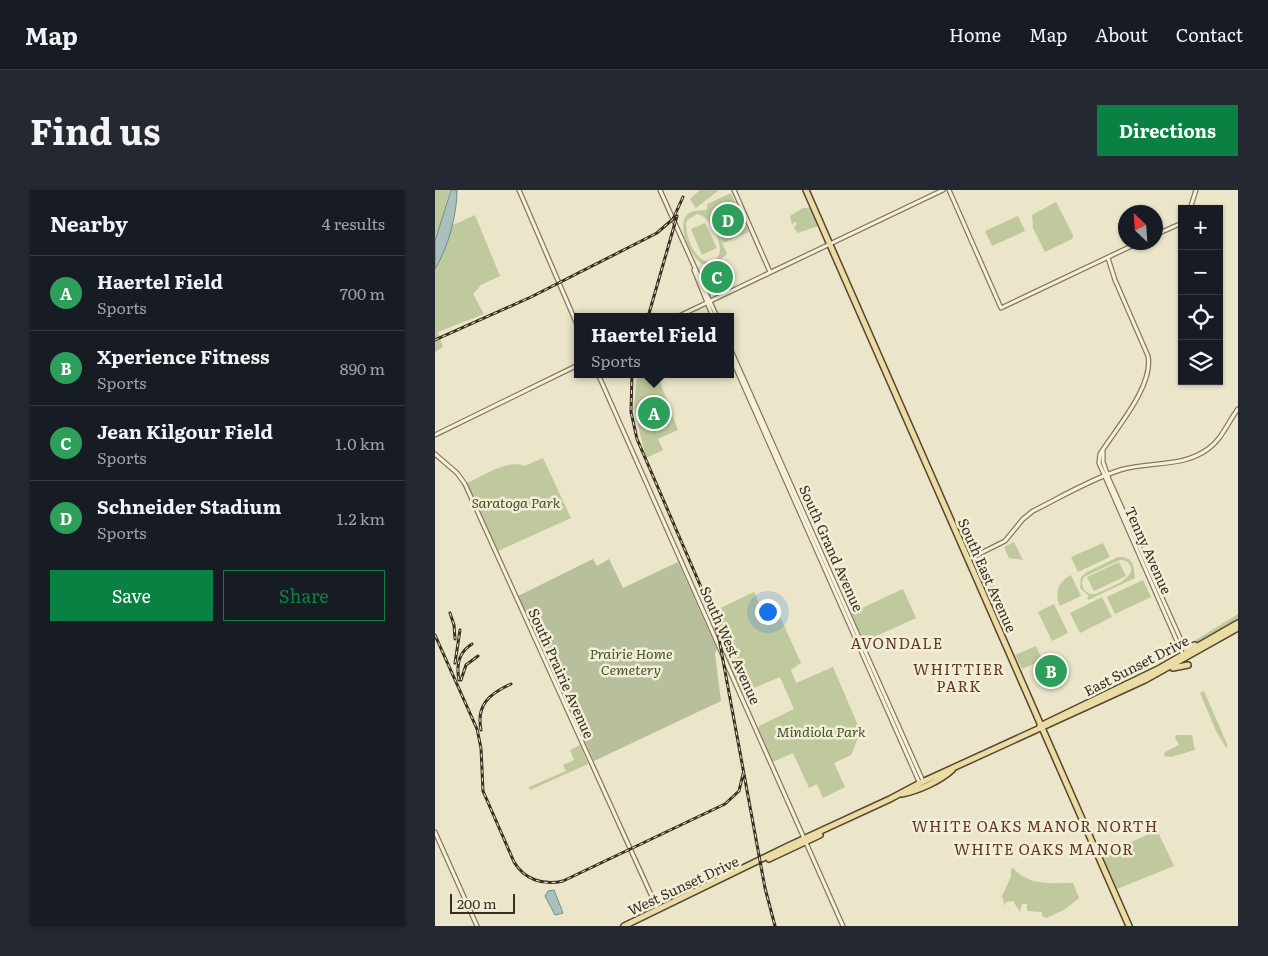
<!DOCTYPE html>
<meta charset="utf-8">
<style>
:root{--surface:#171b24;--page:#242831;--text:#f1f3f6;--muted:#9ea1a6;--line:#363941;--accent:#0b8043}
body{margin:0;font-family:Literata,serif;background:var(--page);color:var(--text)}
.controls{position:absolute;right:15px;top:15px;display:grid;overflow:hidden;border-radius:0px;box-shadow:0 1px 4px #0004}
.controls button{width:45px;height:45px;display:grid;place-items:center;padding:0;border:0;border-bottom:1px solid var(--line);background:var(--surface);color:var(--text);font:25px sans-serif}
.compass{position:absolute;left:683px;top:15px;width:45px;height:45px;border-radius:50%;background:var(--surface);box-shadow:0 1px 4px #0004;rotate:335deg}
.scale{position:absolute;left:15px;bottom:12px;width:65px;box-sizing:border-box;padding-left:5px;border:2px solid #382f21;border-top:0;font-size:14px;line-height:18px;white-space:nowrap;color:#382f21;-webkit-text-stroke:4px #f3eed8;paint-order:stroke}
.you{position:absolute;left:332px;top:421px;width:18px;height:18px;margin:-12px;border:4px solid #fff;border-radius:50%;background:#1a73e8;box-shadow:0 0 0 8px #1a73e833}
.badge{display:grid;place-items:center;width:32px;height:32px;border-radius:50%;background:var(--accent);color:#fff;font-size:16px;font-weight:700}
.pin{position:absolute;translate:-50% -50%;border:2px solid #fff;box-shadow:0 1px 5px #0006}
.popup{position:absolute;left:139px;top:123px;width:160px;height:65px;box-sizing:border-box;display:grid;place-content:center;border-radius:0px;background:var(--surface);filter:drop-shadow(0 1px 4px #0005);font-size:16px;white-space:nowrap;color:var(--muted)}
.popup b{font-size:19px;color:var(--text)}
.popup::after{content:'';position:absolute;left:50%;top:100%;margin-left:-10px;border:10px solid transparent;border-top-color:var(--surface)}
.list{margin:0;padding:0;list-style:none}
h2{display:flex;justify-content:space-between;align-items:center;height:65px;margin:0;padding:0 20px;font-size:21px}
h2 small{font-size:16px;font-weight:400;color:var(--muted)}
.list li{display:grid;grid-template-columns:32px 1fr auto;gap:15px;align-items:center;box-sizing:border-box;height:75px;padding:0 20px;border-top:1px solid var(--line)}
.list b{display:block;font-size:19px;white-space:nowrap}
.list p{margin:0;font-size:16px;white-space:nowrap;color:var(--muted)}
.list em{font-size:16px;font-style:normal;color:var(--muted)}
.actions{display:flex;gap:10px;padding:15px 20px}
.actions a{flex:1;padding:11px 0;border:1px solid var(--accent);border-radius:0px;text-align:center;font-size:18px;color:var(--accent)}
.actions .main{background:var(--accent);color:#fff}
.icon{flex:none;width:28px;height:28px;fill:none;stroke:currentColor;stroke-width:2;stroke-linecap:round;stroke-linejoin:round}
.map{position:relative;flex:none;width:803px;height:736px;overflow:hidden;border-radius:0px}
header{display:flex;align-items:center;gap:30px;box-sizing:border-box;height:70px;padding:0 25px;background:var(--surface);border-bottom:1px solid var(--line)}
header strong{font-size:24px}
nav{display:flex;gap:28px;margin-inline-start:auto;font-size:18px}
.intro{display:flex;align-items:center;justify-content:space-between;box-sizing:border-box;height:120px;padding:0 30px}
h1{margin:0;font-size:35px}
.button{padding:12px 22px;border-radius:0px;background:var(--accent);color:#fff;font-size:18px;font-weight:700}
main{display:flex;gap:30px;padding:0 30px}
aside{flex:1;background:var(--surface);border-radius:0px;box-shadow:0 1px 4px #0004}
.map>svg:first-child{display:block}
.green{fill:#bfc99d;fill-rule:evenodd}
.cemetery{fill:#b7bf9c}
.water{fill:#a9c0bc;stroke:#708e8a}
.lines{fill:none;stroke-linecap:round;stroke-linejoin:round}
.minor-casing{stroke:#87785f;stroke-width:5.5}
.major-casing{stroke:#554632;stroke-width:8}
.minor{stroke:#f7f1dc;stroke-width:3}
.major{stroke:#ebdca4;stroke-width:5}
.rail-casing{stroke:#382f21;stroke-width:3}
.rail{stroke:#f3eed8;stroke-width:1;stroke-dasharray:4;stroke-linecap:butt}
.labels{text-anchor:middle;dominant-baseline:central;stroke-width:5;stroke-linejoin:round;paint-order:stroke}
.park-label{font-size:14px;font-style:italic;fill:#445329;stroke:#f3eed8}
.street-label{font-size:14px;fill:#382f21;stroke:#f3eed8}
.neighbourhood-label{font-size:15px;letter-spacing:1px;fill:#623724;stroke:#f3eed8}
</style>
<header>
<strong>Map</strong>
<nav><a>Home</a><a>Map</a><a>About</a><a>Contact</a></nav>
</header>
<div class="intro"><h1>Find us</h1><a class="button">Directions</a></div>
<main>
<aside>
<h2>Nearby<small>4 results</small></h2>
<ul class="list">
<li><span class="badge" style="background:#2e9e5b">A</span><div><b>Haertel Field</b><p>Sports</p></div><em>700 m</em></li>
<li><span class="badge" style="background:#2e9e5b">B</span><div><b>Xperience Fitness</b><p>Sports</p></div><em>890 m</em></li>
<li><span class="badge" style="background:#2e9e5b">C</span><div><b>Jean Kilgour Field</b><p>Sports</p></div><em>1.0 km</em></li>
<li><span class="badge" style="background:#2e9e5b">D</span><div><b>Schneider Stadium</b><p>Sports</p></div><em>1.2 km</em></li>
</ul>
<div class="actions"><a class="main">Save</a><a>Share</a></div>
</aside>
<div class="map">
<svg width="803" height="736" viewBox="0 0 803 736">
<rect width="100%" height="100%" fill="#ebe5c9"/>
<path class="green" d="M0,0H15L6,31L16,36L40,25L65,86L46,95L38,104L49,124L3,142L8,157L0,162Z
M265,0H284L261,18L255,9Z
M296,3L314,42L288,53L281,39L292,64L280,74H267C256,67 240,35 253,24C258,19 266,22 272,19V14ZM262,24C276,26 290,55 283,67C265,85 247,44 252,30Z
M621,12L638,45L637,49L610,62L598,38L597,25Z
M375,18L383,36L363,43L359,38L362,33L359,32L357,35L355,26L368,18Z
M583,26L590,41L557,56L550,41Z
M270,33L282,58L267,65L256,39Z
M287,74L290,76L299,95L280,98L273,92L268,83Z
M202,184H222L243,240L223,249L228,260L211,268L199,218Z
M108,268L136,328L63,361L32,293C50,285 71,269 90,276Z
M579,352L588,370L574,368L569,357Z
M668,353L675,367L643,382L636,367Z
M683,367C698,366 699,376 700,388L653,410L652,408L654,406L645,398L646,387L652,382ZM685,370C689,370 693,371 695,375C703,389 670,399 661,404H655L649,400L647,393L649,387Z
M684,372L691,386L659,401L652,387Z
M545,375L550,377L548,381L560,397L552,401L541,376Z
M636,385L646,406L625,416C619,403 623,392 636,385Z
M708,390L716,407L680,424L672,407Z
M468,399L481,428L426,453L414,424Z
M319,402L329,424L341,418L366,473L356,480L361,493L398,477L428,547L422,550L416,565L399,573L410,597L388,608L382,594L374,598L358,563L338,572L323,539L324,536L359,519L345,487L307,503L292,470L279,421Z
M667,407L677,427L645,443L635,423Z
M619,414L633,443L617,451L603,422Z
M803,424V431L768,451L751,456Z
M601,456L607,470L587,479L580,465Z
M769,501L792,554V559L782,543L765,503Z
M742,545H757L760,560L736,567L729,566L730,562L744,555L740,547Z
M145,555L153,574L95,600L94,597L131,581L128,575L139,570L135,560Z
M722,640L739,676L682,699L668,667L669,665Z
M578,678C593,696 617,693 638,693L644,708L629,720L611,728L607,726V722L592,721V714H587L585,722L578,711L571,712L570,716L567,706L576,687V679Z"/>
<path class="cemetery" d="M158,369L162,376L174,369L188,398L243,372L282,459L280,464L286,511L159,571L83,406Z"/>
<path class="water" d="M16,0H22C22,25 13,58 0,79V51Z
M119,700L128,723L120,725L110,706L113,701Z"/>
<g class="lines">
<defs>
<path id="minor" d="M84,0L143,137
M225,0L282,127
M299,0L335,82
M514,0L566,118L705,52
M755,19L761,0
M720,45L747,33
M673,68L680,90L713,166C719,196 680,240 665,264L664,273L748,465
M259,80L278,127
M242,127L508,0
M295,158L488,591
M295,165L485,594
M163,184L408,736
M0,245L143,175
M668,260V272L674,289L750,459
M0,264L22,283L30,294L223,720
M534,369L570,351L588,329L598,321C626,307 656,289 685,280C715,271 747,278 773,259C787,249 793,232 803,219
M0,642L42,736"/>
<path id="major" d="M371,0L694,736
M750,458L760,455
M738,478L753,475
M605,536L725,478L803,433
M467,604C483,601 505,591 517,580
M334,669L385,645
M189,736L353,656L455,609L485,593L710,490L803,438"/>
</defs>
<use href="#minor" class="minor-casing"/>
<use href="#major" class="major-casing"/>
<use href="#minor" class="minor"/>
<use href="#major" class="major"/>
<defs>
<path id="rail" d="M213,127L242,26
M0,150L96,107L222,43L238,29L248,7
M197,184L196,222L202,249L272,411L283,443L330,698L340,736
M15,423L19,435L20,449
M0,445L42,539L46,558L48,601L79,672C89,689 108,696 128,691L290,614L304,601L308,584
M20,473L25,440
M24,490C21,475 24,462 37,454
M26,490L31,475L43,466
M46,540C41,515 54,504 76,494"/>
</defs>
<use href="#rail" class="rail-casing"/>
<use href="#rail" class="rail"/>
</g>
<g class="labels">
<g class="park-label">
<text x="81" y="312">Saratoga Park</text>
<text x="196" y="463">Prairie Home<tspan x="196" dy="16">Cemetery</tspan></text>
<text x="386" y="541">Mindiola Park</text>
</g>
<g class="street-label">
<text transform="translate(397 358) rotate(66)">South Grand Avenue</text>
<text transform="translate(714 360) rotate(66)">Tenny Avenue</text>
<text transform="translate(553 385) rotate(66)">South East Avenue</text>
<text transform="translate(296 455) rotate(66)">South West Avenue</text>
<text transform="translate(701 475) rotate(-27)">East Sunset Drive</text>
<text transform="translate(127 483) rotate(66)">South Prairie Avenue</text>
<text transform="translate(248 695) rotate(-25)">West Sunset Drive</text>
</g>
<g class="neighbourhood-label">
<text x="462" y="452">AVONDALE</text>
<text x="524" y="478">WHITTIER<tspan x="524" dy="17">PARK</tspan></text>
<text x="600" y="635">WHITE OAKS MANOR NORTH</text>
<text x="609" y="658">WHITE OAKS MANOR</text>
</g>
</g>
</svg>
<div class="controls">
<button>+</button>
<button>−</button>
<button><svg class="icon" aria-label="locate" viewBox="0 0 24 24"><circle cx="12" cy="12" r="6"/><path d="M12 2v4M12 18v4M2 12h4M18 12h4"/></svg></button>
<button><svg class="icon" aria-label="layers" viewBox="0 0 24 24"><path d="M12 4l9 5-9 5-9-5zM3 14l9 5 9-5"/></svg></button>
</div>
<svg class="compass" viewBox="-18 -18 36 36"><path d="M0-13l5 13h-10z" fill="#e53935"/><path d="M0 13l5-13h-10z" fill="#9ea1a6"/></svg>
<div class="scale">200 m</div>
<div class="you"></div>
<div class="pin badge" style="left:219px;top:223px;background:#2e9e5b">A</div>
<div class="popup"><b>Haertel Field</b>Sports</div>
<div class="pin badge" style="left:616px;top:481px;background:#2e9e5b">B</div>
<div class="pin badge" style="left:282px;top:87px;background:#2e9e5b">C</div>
<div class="pin badge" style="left:293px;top:30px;background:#2e9e5b">D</div>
</div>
</main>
